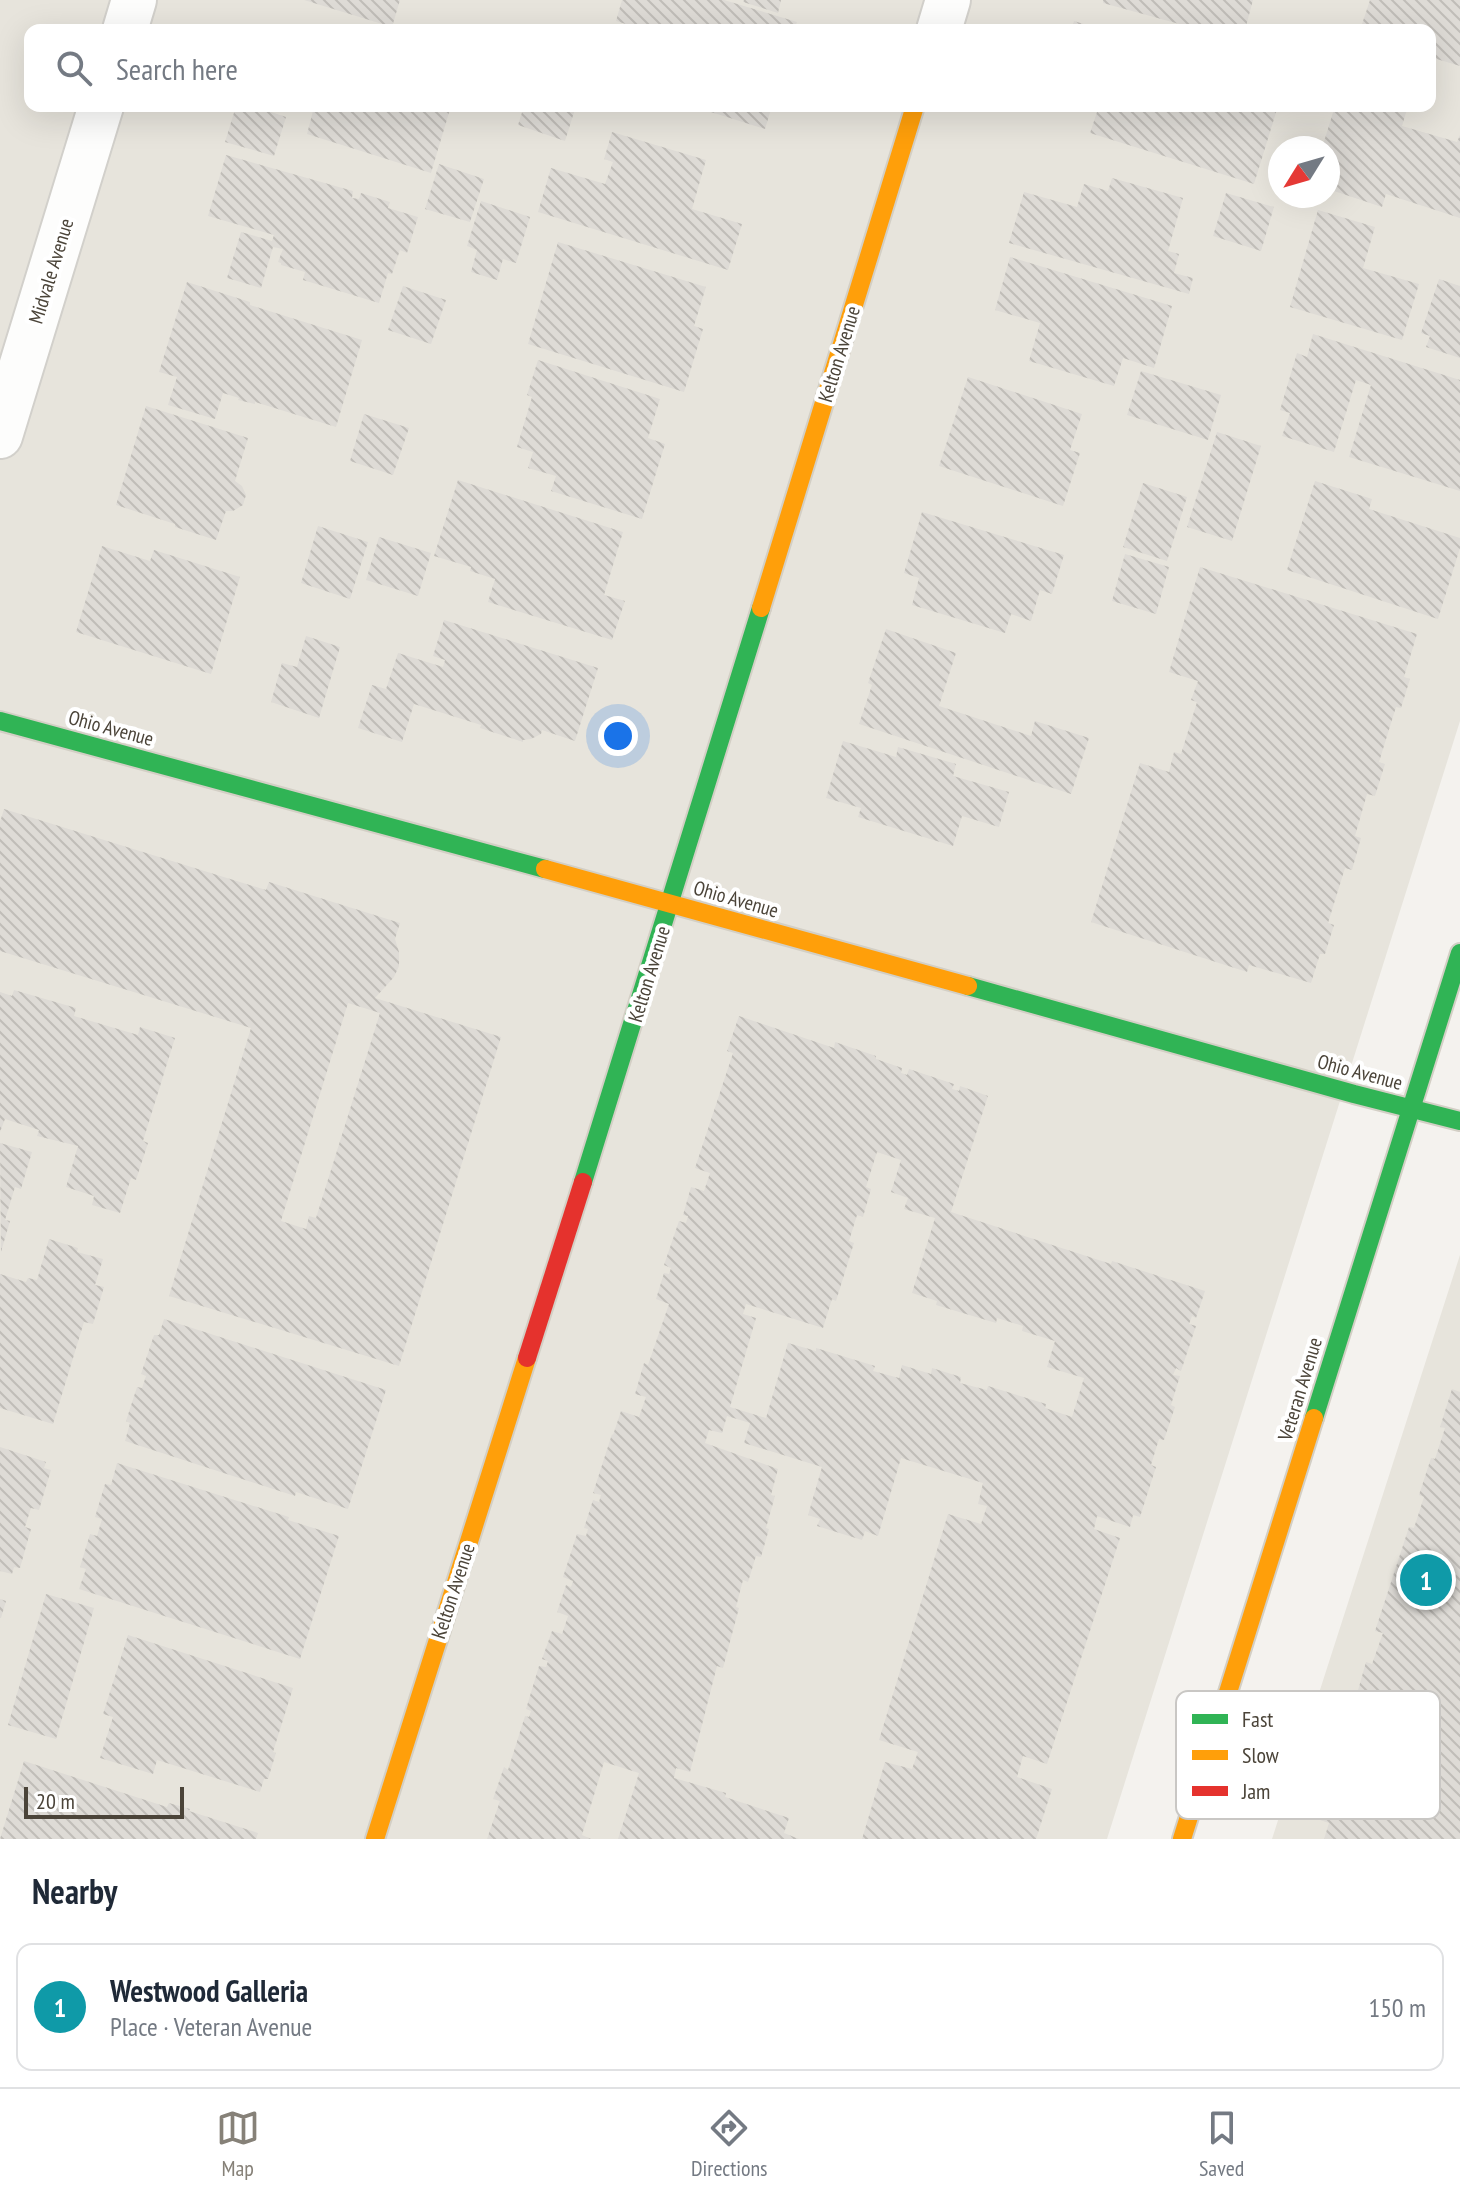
<!DOCTYPE html>
<meta charset="utf-8">
<style>
:root{--surface:#fff;--page:#f2f2f3;--text:#1f2937;--muted:#747a83;--line:#e0e1e3;--accent:#868178}
body{margin:0;font-family:"PT Sans Narrow",sans-serif;background:var(--page);color:var(--text)}
.compass{position:absolute;left:1268px;top:136px;width:72px;height:72px;border-radius:50%;background:var(--surface);box-shadow:0 8px 32px #0002;rotate:233deg}
.scale{position:absolute;left:24px;bottom:20px;width:160px;box-sizing:border-box;padding-left:8px;border:4px solid #4b4439;border-top:0;font-size:22px;line-height:28px;white-space:nowrap;color:#4b4439;-webkit-text-stroke:6px #fff;paint-order:stroke}
.you{position:absolute;left:618px;top:736px;width:28px;height:28px;margin:-20px;border:6px solid #fff;border-radius:50%;background:#1a73e8;box-shadow:0 0 0 12px #1a73e833}
.badge{display:grid;place-items:center;width:52px;height:52px;border-radius:50%;background:var(--accent);color:#fff;font-size:26px;font-weight:700}
.pin{position:absolute;translate:-50% -50%;border:4px solid #fff;box-shadow:0 2px 8px #0006}
.list{margin:0;padding:0;list-style:none}
h2{display:flex;justify-content:space-between;align-items:center;height:104px;margin:0;padding:0 32px;font-size:34px}
h2 small{font-size:26px;font-weight:400;color:var(--muted)}
.list li{display:grid;grid-template-columns:52px 1fr auto;gap:24px;align-items:center;box-sizing:border-box;height:128px;margin:0 16px 16px;padding:0 16px;border:2px solid var(--line);border-radius:16px}
.list b{display:block;font-size:30px;white-space:nowrap}
.list p{margin:0;font-size:26px;white-space:nowrap;color:var(--muted)}
.list em{font-size:26px;font-style:normal;color:var(--muted)}
.icon{flex:none;width:44px;height:44px;fill:none;stroke:currentColor;stroke-width:2;stroke-linecap:round;stroke-linejoin:round}
.map{position:relative;flex:none;width:1460px;height:1839px;overflow:hidden}
.search{position:absolute;background:var(--surface);box-shadow:0 8px 32px #0002;left:24px;right:24px;top:24px;height:88px;display:flex;align-items:center;gap:20px;box-sizing:border-box;padding:0 28px;border-radius:16px;color:var(--muted);font-size:30px}
.sheet{height:248px;background:var(--surface)}
nav{display:flex;justify-content:space-around;align-items:center;box-sizing:border-box;height:112px;border-top:2px solid var(--line);background:var(--surface);font-size:22px;color:var(--muted)}
nav a{display:grid;justify-items:center;gap:4px}
nav .on{color:var(--accent)}
.map>svg:first-child{display:block}
.residential{fill:#e7e4dc;fill-rule:evenodd}
.building{fill:url(#building-back-hatch);fill-rule:evenodd}
.lines{fill:none;stroke-linecap:round;stroke-linejoin:round}
.street-casing{stroke:#d2d0cb;stroke-width:48}
.fast-casing{stroke:#d3cfc5;stroke-width:22}
.slow-casing{stroke:#d3cfc5;stroke-width:22}
.jam-casing{stroke:#d3cfc5;stroke-width:22}
.street{stroke:#fdfdfc;stroke-width:44}
.fast{stroke:#30b455;stroke-width:18}
.slow{stroke:#ff9f0a;stroke-width:18}
.jam{stroke:#e5322d;stroke-width:18}
.labels{text-anchor:middle;dominant-baseline:central;stroke-width:8;stroke-linejoin:round;paint-order:stroke}
.street-label{font-size:20px;fill:#4b4439;stroke:#fff}
.key{fill:#fff;stroke:#c9c7c4;stroke-width:2}
.key-label{font-size:22px;fill:#4b4439}
</style>
<div class="map">
<svg width="1460" height="1839" viewBox="0 0 1460 1839">
<defs>
<pattern id="building-back-hatch" width="6" height="6" patternUnits="userSpaceOnUse" patternTransform="scale(2)"><rect width="6" height="6" fill="#dedbd6"/><path d="M-1 5l2 2M0 0l6 6M5-1l2 2" fill="none" stroke="#c0bdb8"/></pattern>
</defs>
<rect width="100%" height="100%" fill="#f4f2ee"/>
<path class="residential" d="M0,0H1460V721L1107,1839H0ZM30,30H1430V106H30ZM1280,148H1328V196H1280Z
M1460,1255V1839H1272Z"/>
<path class="building" d="M304,0H400L392,27Z
M622,0H724L797,22L794,30H627L629,25L616,21Z
M744,0H781L778,13L743,2Z
M1103,0H1253L1245,30H1201L1103,3Z
M1370,0H1460V66L1430,57V30H1360Z
M1074,21L1100,29V30H1071Z
M236,106H270L268,111L286,117L274,156L225,142Z
M298,106H451L431,173L307,134L313,111Z
M524,106H576L565,141L518,125Z
M692,106H772L765,129Z
M1099,106H1278L1254,184L1090,133Z
M1335,106H1408L1402,126L1457,142L1460,135V218L1386,194L1382,207L1328,189V148H1322Z
M612,132L706,160L692,209L742,224L728,270L538,212L551,168L605,184L613,162L604,159Z
M226,155L353,191L352,198L359,199L361,193L390,202L388,208L418,217L407,253L400,250L392,274L388,273L379,303L303,280L305,272L281,265V263L278,262L283,249L273,247L261,288L227,278L241,232L272,241L274,235L208,216Z
M439,164L484,179L470,222L425,209Z
M1112,178L1183,198L1168,251L1179,254L1174,273L1193,278L1189,294L1009,243L1024,192L1077,207L1084,184L1108,191Z
M1226,193L1274,207L1261,251L1213,236Z
M481,201L530,217L516,263L503,259L497,280L471,272L477,250L467,246Z
M1318,210L1375,227L1363,268L1419,284L1402,340L1290,307Z
M558,242L706,287L694,326L703,329L684,392L528,344Z
M1010,257L1172,306L1154,368L1123,358L1114,386L1029,361L1040,323L995,310Z
M1439,279L1460,286V358L1426,347L1430,336L1421,333Z
M187,282L250,302V305L362,340L336,427L255,402V404L238,400L239,398L223,393L215,419L168,405L177,377L159,372Z
M403,286L446,300L431,344L388,330Z
M1313,334L1460,380V491L1349,457L1371,385L1356,380L1334,452L1282,436L1290,413L1280,410L1297,353L1307,357Z
M538,360L660,399L648,438L665,444L642,519L551,491L556,476L528,468L533,452L517,447L532,397L527,395Z
M1141,371L1221,395L1208,440L1127,415Z
M968,377L1082,414L1070,450L1080,453L1063,506L939,466Z
M146,406L248,438L235,481L242,486L246,495L243,505L233,511H226L216,540L175,527V524L116,505Z
M364,414L409,428L393,475L350,461Z
M1217,432L1261,446L1232,541L1187,527Z
M458,480L623,532L604,595L625,601L612,640L488,602L495,579L470,571L471,567L434,556Z
M1315,481L1372,499L1369,509L1460,538V548L1438,619L1287,570Z
M1143,483L1187,497L1167,561L1123,547Z
M922,512L1064,555L1052,594L1040,590L1031,621L1011,614L1005,633L912,605L919,578L904,573Z
M318,526L368,542L350,599L301,583Z
M379,537L431,553L418,596L366,580Z
M102,546L150,561L154,550L240,577L211,674L76,632Z
M1125,554L1169,567L1156,614L1112,601Z
M1200,567L1417,634L1404,677L1410,679L1401,708L1396,707L1379,762L1385,764L1375,796L1367,794L1355,836L1361,838L1352,870L1345,868L1328,923L1334,925L1325,954H1320L1311,983L1249,965L1247,972L1091,922L1140,763L1169,772L1174,752L1181,754L1197,702L1191,700L1198,681L1169,672Z
M444,620L598,668L575,741L542,730L541,734L531,739L523,740V742L480,728L481,725L414,704L402,742L358,728L372,685L386,689L398,653L443,667L445,660L433,656Z
M886,629L956,653L939,706L1031,736L1035,721L1089,738L1071,794L859,724L872,685L868,683Z
M306,636L340,647L319,718L271,702L282,663L297,667Z
M843,741L896,757L898,747L956,764L953,776L1009,792L999,827L962,816L953,846L858,817L861,808L826,798Z
M4,809L266,890L269,882L400,923L395,939L399,952V966L394,977L375,998L501,1037L399,1366L169,1296L251,1028L0,951V822ZM348,1003L380,1013L316,1218L309,1216L306,1229L281,1221Z
M14,990L76,1008L74,1016L138,1035L140,1027L175,1038L143,1141L148,1143L136,1180L131,1178L120,1213L92,1205L94,1196L66,1187L78,1146L37,1136L39,1130L5,1119L0,1132V992L12,996Z
M739,1016L834,1048L835,1042L876,1056V1059L902,1068L901,1073L907,1075L909,1069L954,1084L952,1089L959,1091L960,1086L988,1096L951,1212L1111,1264L1112,1261L1205,1291L1196,1318L1192,1316L1189,1324L1196,1326L1181,1371L1176,1368L1173,1375L1180,1376L1171,1405L1175,1407L1164,1440L1159,1439L1151,1465L1156,1467L1140,1517L1133,1515L1130,1527L1097,1516L1094,1529L1120,1538L1047,1764L1023,1756L1017,1777L1052,1789L1036,1839H862L885,1762L912,1769L918,1752L879,1740L948,1514L981,1524L987,1506L978,1504L983,1483L901,1458L878,1536L865,1531L862,1540L817,1526L820,1519L808,1515L822,1467L744,1443L750,1423L727,1416L722,1433L709,1430L705,1443L778,1469L771,1495L775,1496L766,1528L769,1529L761,1557L756,1556L748,1582L743,1580L736,1607L739,1608L723,1668L717,1666L690,1772L676,1768L674,1778L726,1793L725,1797L789,1818L784,1833L799,1839H618L639,1773L604,1762L582,1835L591,1839H487L500,1801L493,1799L504,1767L508,1770L525,1716L529,1717L531,1711L526,1709L539,1666L546,1667L548,1661L542,1659L552,1631L562,1634L568,1616L557,1612L566,1585L571,1587L573,1581L563,1577L577,1534L586,1536L588,1529L584,1528L593,1500L599,1502L601,1495L593,1493L612,1434L613,1435L621,1411L639,1417L646,1397L635,1394L644,1363L648,1365L669,1304L656,1299L664,1273L669,1274L671,1268L664,1265L679,1221L686,1223L688,1216L683,1215L691,1187L704,1191L710,1173L695,1168L733,1053L727,1051ZM877,1152L901,1160L891,1192L908,1198L904,1209L935,1218L912,1293L937,1301L936,1305L996,1323L997,1318L1023,1326L1022,1331L1055,1341L1047,1367L1084,1378L1072,1417L1045,1408L1046,1404L988,1386L987,1390L960,1383L961,1377L932,1368L931,1374L902,1365L899,1378L873,1371L875,1366L816,1348V1351L788,1343L766,1418L730,1407L756,1318L743,1314L746,1304L823,1328L832,1299L836,1301L854,1243L849,1241L857,1215L863,1217L871,1189L866,1187Z
M0,1143L32,1152L21,1189L15,1187L5,1220L10,1221L1,1252Z
M49,1239L78,1248L77,1252L103,1259L95,1285L104,1287L93,1324L84,1322L53,1424L0,1408V1274L26,1282L28,1278L37,1280Z
M164,1319L386,1390L348,1509L296,1492L295,1496L125,1441L130,1423L126,1421L137,1387L142,1388L146,1376L141,1374L154,1335H159Z
M1452,1389L1460,1392V1839H1324L1329,1823L1317,1819L1323,1800L1329,1802L1339,1771L1333,1769L1345,1731L1350,1733L1360,1702L1355,1701L1366,1662L1372,1664L1383,1633L1375,1631L1409,1527L1414,1528L1424,1497L1419,1495L1431,1458L1435,1459L1445,1428L1440,1427Z
M0,1447L46,1462L44,1468L51,1470L39,1510L31,1508L25,1527L31,1529L20,1568L14,1567L12,1574L0,1571Z
M117,1463L289,1517L288,1520L339,1536L300,1659L79,1589L86,1569L80,1567L90,1534L97,1536L102,1519L95,1517L105,1484L111,1485Z
M46,1594L94,1608L56,1739L8,1725Z
M0,1599L6,1601L1,1618H0Z
M128,1635L293,1688L273,1752L276,1753L268,1779H264L260,1792L157,1760L153,1774L100,1758L113,1717L103,1714Z
M24,1761L167,1807L169,1803L190,1809L189,1811L258,1833L256,1839H0Z"/>
<g class="lines">
<defs>
<path id="street" d="M125,30L134,0
M939,30L948,0
M0,436L101,106"/>
<path id="fast" d="M0,721L545,869
M968,986L1354,1094L1460,1121
M583,1182L761,608
M1314,1418L1460,953"/>
<path id="slow" d="M761,608L915,106
M545,869L968,986
M375,1839L527,1358
M1182,1839L1314,1418"/>
<path id="jam" d="M527,1358L583,1182"/>
</defs>
<use href="#street" class="street-casing"/>
<use href="#fast" class="fast-casing"/>
<use href="#slow" class="slow-casing"/>
<use href="#jam" class="jam-casing"/>
<use href="#street" class="street"/>
<use href="#fast" class="fast"/>
<use href="#slow" class="slow"/>
<use href="#jam" class="jam"/>
</g>
<g class="labels">
<g class="street-label">
<text transform="translate(51 271) rotate(-73)">Midvale Avenue</text>
<text transform="translate(839 354) rotate(-73)">Kelton Avenue</text>
<text transform="translate(111 728) rotate(15)">Ohio Avenue</text>
<text transform="translate(736 899) rotate(16)">Ohio Avenue</text>
<text transform="translate(649 974) rotate(-73)">Kelton Avenue</text>
<text transform="translate(1360 1072) rotate(15)">Ohio Avenue</text>
<text transform="translate(1300 1389) rotate(-73)">Veteran Avenue</text>
<text transform="translate(453 1591) rotate(-72)">Kelton Avenue</text>
</g>
</g>
<rect x="1176" y="1691" width="264" height="128" rx="12" class="key"/>
<rect x="1192" y="1714" width="36" height="10" fill="#30b455"/>
<rect x="1192" y="1750" width="36" height="10" fill="#ff9f0a"/>
<rect x="1192" y="1786" width="36" height="10" fill="#e5322d"/>
<g class="key-label">
<text x="1242" y="1727">Fast</text>
<text x="1242" y="1763">Slow</text>
<text x="1242" y="1799">Jam</text>
</g>
</svg>
<svg class="compass" viewBox="-18 -18 36 36"><path d="M0-13l5 13h-10z" fill="#e53935"/><path d="M0 13l5-13h-10z" fill="#747a83"/></svg>
<div class="scale">20 m</div>
<div class="you"></div>
<div class="pin badge" style="left:1426px;top:1580px;background:#0f9aa8">1</div>
<div class="search"><svg class="icon" aria-label="search" viewBox="0 0 24 24"><circle cx="10" cy="10" r="6"/><path d="M15 15l6 6"/></svg>Search here</div>
</div>
<section class="sheet">
<h2>Nearby<small></small></h2>
<ul class="list">
<li><span class="badge" style="background:#0f9aa8">1</span><div><b>Westwood Galleria</b><p>Place · Veteran Avenue</p></div><em>150 m</em></li>
</ul>
</section>
<nav>
<a class="on"><svg class="icon" aria-label="map" viewBox="0 0 24 24"><path d="M3 6l6-2 6 2 6-2v14l-6 2-6-2-6 2zM9 4v14M15 6v14"/></svg>Map</a>
<a><svg class="icon" aria-label="directions" viewBox="0 0 24 24"><path d="M12 3l9 9-9 9-9-9zM9 14v-3h6M13 9l2 2-2 2"/></svg>Directions</a>
<a><svg class="icon" aria-label="saved" viewBox="0 0 24 24"><path d="M7 4h10v16l-5-4-5 4z"/></svg>Saved</a>
</nav>
